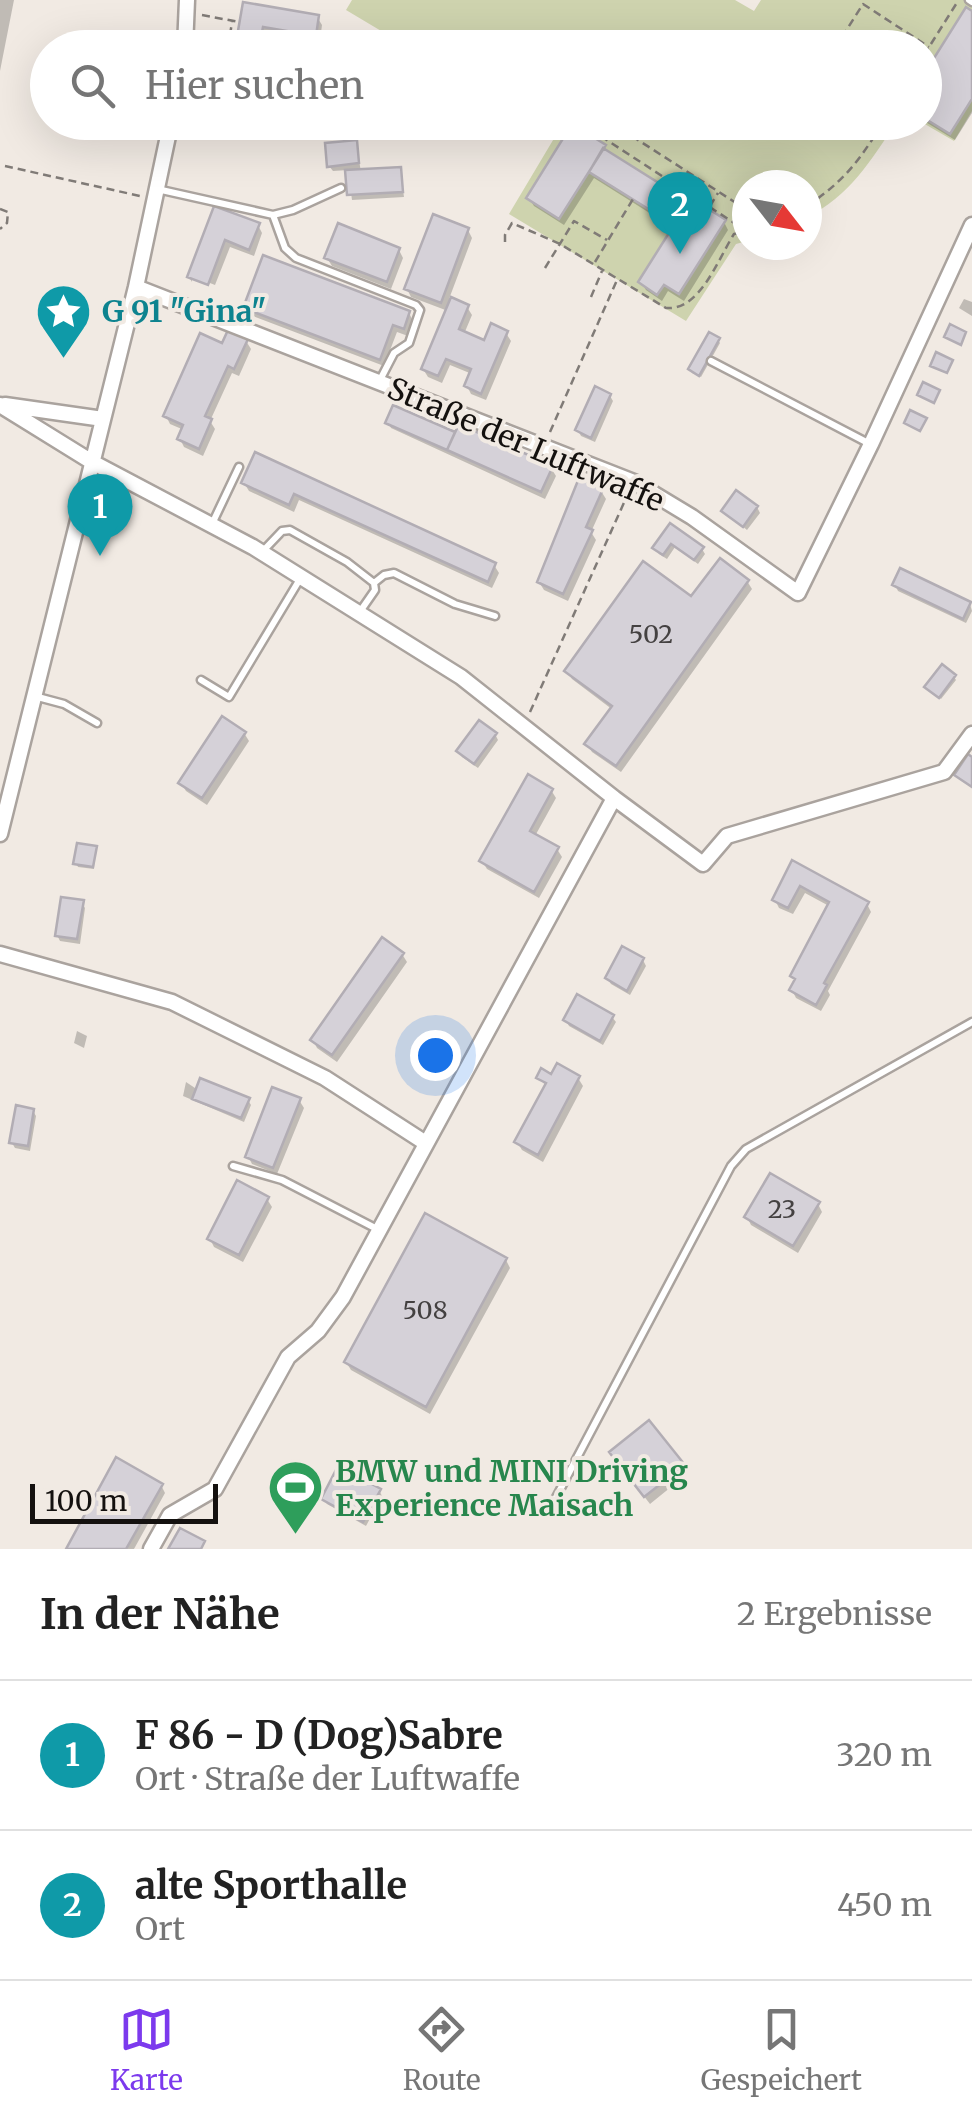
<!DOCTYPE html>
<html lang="de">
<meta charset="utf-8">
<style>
:root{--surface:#fff;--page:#f6f6f6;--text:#222;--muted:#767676;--line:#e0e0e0;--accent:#7c3aed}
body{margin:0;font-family:Merriweather,serif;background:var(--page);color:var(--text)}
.compass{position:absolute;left:732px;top:170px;width:90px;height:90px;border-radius:50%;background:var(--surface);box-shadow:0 10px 40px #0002;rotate:121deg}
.scale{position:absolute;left:30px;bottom:25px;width:188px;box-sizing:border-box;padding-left:10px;border:5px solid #14110f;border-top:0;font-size:28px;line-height:35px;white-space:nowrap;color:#14110f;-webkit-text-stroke:8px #f1eae3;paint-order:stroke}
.you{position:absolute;left:435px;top:1055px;width:35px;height:35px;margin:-25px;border:8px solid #fff;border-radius:50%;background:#1a73e8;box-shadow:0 0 0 15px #1a73e833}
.badge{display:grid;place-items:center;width:65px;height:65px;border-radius:50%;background:var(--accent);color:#fff;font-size:32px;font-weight:700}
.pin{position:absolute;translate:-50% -82px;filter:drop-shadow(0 2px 5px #0008)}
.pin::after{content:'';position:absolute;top:52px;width:35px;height:30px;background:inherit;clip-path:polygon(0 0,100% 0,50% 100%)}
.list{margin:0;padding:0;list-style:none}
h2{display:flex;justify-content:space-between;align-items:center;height:130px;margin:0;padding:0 40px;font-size:42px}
h2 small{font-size:32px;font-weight:400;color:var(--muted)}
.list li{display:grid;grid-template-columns:65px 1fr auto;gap:30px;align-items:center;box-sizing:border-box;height:150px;padding:0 40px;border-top:2px solid var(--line)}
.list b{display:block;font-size:38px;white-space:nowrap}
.list p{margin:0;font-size:32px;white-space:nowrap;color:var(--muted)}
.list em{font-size:32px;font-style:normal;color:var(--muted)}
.icon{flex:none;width:55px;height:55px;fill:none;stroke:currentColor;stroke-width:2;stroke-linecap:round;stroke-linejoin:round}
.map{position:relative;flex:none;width:972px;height:1549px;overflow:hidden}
.search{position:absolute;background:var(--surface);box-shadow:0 10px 40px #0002;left:30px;right:30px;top:30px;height:110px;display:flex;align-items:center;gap:25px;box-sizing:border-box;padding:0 35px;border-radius:55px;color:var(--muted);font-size:38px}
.sheet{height:430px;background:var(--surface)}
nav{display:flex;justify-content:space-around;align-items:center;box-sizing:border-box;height:140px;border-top:2px solid var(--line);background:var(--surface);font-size:28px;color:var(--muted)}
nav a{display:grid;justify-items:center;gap:5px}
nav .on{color:var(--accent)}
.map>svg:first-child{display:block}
.green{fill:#ced3ae}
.shadow{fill:#0003}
.building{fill:#d5d1d8;stroke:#b2adb4;stroke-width:2.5}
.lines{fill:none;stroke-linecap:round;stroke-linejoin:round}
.lane-casing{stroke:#aaa39e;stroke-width:11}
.street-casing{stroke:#aaa39e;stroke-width:19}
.path{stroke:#807b77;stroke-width:2.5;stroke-dasharray:8 5;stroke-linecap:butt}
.lane{stroke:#fff;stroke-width:6}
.street{stroke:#fff;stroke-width:14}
.labels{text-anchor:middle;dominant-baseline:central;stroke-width:8;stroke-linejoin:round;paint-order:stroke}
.number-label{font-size:25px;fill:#444141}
.culture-label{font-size:30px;font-weight:bold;fill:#0d838f;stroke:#f1eae3;text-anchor:start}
.street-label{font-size:30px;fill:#14110f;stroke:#f1eae3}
.leisure-label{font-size:30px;font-weight:bold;fill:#27864d;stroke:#f1eae3;text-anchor:start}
</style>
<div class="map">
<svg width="972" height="1549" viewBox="0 0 972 1549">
<rect width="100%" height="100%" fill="#f1eae3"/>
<path class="green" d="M352,0H735L754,11L761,0H972V111L954,141L923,123L924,48H438L423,38L417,47H408L346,10Z
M559,123H896C871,160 849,197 807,217V185H747V241L736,244L686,321L509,214L562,125Z"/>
<path class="shadow" d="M0,0H14L0,71Z
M245,5L317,17L322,25L320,40L329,42L333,48H314L315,42L266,34L264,48H238Z
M972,14V113L955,140L924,121V79Z
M356,142L361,172L400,169L404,197L352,200L348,170L333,171L329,166Z
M604,146L608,154L690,205L724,222L728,230L684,301L668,291L662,301L646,290L641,282L675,229L594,178L564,225L534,206L529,198Z
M216,209L258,225L262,233L254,256L230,247L215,285L192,276V282L189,277Z
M468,230L472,238L449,299L467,307L472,315L464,334L485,343L506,333L511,341L486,400L471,394L467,386L472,374L450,365L442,383L428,377L423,369L448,311L411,297L407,289Z
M399,250L403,258L391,289L332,266L327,258Z
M964,299L972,302V316L959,308Z
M246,307L409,313L413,321L408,336L397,332L384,366L250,315Z
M718,340L720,343L701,377L692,373L691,370Z
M246,341L251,349L239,376L232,373L210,421L215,429L203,456L184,447L180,439L184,430L170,424L166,416L224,347Z
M610,396L613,401L595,442L581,436L578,430Z
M388,422L453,434L455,438L551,468L556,476L545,499L391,428Z
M257,456L494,565L499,573L492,588L299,500L294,512L249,491L244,483Z
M601,491L606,499L591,532L596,540L568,601L544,590L539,582Z
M757,507L760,513L747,530L724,511Z
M671,527L702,549L705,554L698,564L675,547L667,559L659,554L655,548Z
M747,581L752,589L621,772L592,752L587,744L613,710L572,679L567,671L692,600Z
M895,585L970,604L972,611L966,623L898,591Z
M954,677L956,680L941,699L929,690Z
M244,733L249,741L207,805L186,791L181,783Z
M495,734L498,740L478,768L462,757L459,752Z
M551,790L556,798L535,836L557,849L562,857L539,898L487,869L482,861Z
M95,848L94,869L78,867L76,863Z
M794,864L867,904L871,912L828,991L830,995L821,1011L796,998L792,990L796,982L793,976L829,906L805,893L793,914L779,908L775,900Z
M82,903L85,908L80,944L60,941L57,935Z
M402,954L407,962L337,1062L317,1048L313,1040Z
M643,960L646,966L630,995L611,984L607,978Z
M612,1017L616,1022L603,1045L569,1026L566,1020Z
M77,1031L87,1036L84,1048L74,1043Z
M539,1078H578L583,1086L543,1162L522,1150L517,1142L547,1087Z
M186,1082L198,1090L248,1100L251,1105L244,1122L183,1096Z
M299,1100L304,1108L277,1174L252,1164L248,1156Z
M33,1111L36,1116L30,1151L15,1148L12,1143Z
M267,1199L272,1207L243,1262L214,1247L210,1239Z
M818,1204L822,1212L798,1253L751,1225L747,1217Z
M506,1260L510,1268L430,1414L351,1370L346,1362Z
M616,1460L683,1467L687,1474L650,1504Z
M161,1485L165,1493L134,1549H69Z
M379,1490L382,1496L366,1526L327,1504L324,1499Z"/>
<path class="building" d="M243,2L319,15L316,36L263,27L259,48H235Z
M966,7L972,11V99L950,134L924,118V74Z
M572,124L606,145L559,219L526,198Z
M357,140L359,163L327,167L325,143Z
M603,148L689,202L674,225L589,172Z
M401,167L403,192L347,195L345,170Z
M691,198L726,220L679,294L664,285L657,295L638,282Z
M214,206L260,223L249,250L225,240L208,285L187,277Z
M433,214L469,228L441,303L404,289Z
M338,223L400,248L387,282L324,258Z
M263,255L410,311L404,329L393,325L380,360L243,308Z
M451,297L469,305L459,329L484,340L491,323L508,331L481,394L464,386L471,369L446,359L438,376L421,369Z
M950,324L966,332L961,345L944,337Z
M228,330L248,339L234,369L228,366L205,416L212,419L199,449L177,439L183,425L163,416L200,333L222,343Z
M709,332L720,338L699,376L688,369Z
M936,352L953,360L947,373L930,366Z
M923,382L940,390L934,403L917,395Z
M595,386L611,394L591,438L575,430Z
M393,405L455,432L447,450L385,423Z
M910,410L927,418L920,431L904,423Z
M459,424L553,466L541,492L447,450Z
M255,452L496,563L488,582L294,494L289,505L241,483Z
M579,478L603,489L586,527L593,530L563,594L537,582Z
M736,490L758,506L743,527L721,511Z
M670,523L704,547L694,560L671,544L663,555L652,548Z
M720,558L749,580L616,766L584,744L612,706L564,671L643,561L691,596Z
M900,568L971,602L963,619L892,585Z
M942,664L956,675L939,698L924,687Z
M222,716L246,732L202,798L178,783Z
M479,720L497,733L474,764L456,751Z
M968,754L972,757V787L954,775Z
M528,774L553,789L530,831L559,847L534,892L479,861Z
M77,843L97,846L93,867L73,864Z
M792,860L869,902L824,983L827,985L816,1005L789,990L795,979L790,976L829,902L800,886L788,908L772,900Z
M61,897L84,900L77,939L55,936Z
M382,937L404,953L332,1055L310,1040Z
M622,946L644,958L627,991L605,978Z
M577,994L614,1015L600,1041L563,1020Z
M557,1063L580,1076L538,1155L514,1142L546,1083L536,1078L541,1068L551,1074Z
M200,1078L250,1098L241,1118L192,1099Z
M272,1087L301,1098L273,1168L245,1157Z
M16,1105L34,1109L28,1146L9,1143Z
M770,1173L820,1202L793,1246L744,1217Z
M237,1180L269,1197L239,1255L207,1239Z
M425,1213L507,1258L426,1407L344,1362Z
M649,1420L685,1465L644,1497L609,1452Z
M116,1457L163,1484L126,1549H66Z
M338,1466L381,1489L363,1522L321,1499Z
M180,1528L205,1541L201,1549H168Z"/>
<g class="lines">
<defs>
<path id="lane" d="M969,0L972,2
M157,189L273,215L293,210L341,188
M273,215L285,248L296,258L416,305L420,310L409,343L394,353L380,380
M711,361L870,444
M212,524L239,467
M262,552L282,531L290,530L347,562L374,583L375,590L359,613
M374,583L384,575L394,573L455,604L495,616
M201,680L229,697L300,579
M34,696L64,704L97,723
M233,1166L282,1180L377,1229
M552,1505L731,1166L746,1149L972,1022"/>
<path id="street" d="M185,48L187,0
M136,287L634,482L692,517L798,593L871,444L972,225
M0,405L92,462L253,547L461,677L614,798L343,1297L318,1331L288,1357L215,1489L170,1515L151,1549
M5,405L103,419
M614,798L703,864L727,836L944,772L972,734
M0,834L136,287L171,122
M0,954L172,1002L325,1078L424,1142"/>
</defs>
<use href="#lane" class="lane-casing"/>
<use href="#street" class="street-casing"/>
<path class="path" d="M202,15L239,22
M228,48L232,22
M835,48L863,4L929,47
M924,55L958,1
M579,122L745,230
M610,122L747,210
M5,166L140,196
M710,206L718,193
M807,206C847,179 858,161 884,122
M0,209L8,212L7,223L0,229
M505,242V235L512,223L560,244L666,308C700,311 718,259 734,234L747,231
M595,262L633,199
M545,268L574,221L607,240
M591,297L602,271
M550,432L617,280
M530,712L627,496"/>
<use href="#lane" class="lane"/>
<use href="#street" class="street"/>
</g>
<defs>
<symbol id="sight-pin" viewBox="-11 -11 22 30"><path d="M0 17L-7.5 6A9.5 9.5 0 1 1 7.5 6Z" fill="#0f9aa8" stroke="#f1eae3"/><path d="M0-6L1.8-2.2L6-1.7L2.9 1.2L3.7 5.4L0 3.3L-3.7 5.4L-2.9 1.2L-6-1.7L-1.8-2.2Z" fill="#fff"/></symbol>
<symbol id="stadium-pin" viewBox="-11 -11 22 30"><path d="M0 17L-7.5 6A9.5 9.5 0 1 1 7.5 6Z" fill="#2e9e5b" stroke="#f1eae3"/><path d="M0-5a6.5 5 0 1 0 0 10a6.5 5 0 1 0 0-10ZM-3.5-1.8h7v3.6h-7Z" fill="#fff"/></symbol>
</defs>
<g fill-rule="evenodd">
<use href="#sight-pin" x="32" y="280" width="63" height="86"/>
<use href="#stadium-pin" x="264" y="1456" width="63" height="86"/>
</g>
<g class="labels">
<g class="number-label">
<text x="651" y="634">502</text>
<text x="782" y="1209">23</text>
<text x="425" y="1310">508</text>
</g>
<g class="culture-label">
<text x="102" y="311">G 91 "Gina"</text>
</g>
<g class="street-label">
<text transform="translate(526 444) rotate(23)">Straße der Luftwaffe</text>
</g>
<g class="leisure-label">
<text x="335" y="1471">BMW und MINI Driving<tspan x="335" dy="34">Experience Maisach</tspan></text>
</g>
</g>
</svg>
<svg class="compass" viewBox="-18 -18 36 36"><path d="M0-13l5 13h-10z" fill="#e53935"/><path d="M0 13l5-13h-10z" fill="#767676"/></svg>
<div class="scale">100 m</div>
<div class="you"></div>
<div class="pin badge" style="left:100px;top:556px;background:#0f9aa8">1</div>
<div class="pin badge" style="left:680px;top:254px;background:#0f9aa8">2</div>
<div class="search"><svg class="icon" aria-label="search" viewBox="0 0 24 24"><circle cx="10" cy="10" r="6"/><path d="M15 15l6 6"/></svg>Hier suchen</div>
</div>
<section class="sheet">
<h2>In der Nähe<small>2 Ergebnisse</small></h2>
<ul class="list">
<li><span class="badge" style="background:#0f9aa8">1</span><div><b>F 86 - D (Dog)Sabre</b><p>Ort · Straße der Luftwaffe</p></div><em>320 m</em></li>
<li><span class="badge" style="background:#0f9aa8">2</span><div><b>alte Sporthalle</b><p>Ort</p></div><em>450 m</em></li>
</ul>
</section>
<nav>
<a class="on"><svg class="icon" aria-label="map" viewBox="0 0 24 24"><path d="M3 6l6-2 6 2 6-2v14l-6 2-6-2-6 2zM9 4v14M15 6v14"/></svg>Karte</a>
<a><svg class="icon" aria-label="directions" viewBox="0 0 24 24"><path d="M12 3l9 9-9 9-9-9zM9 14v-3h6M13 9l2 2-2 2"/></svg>Route</a>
<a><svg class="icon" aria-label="saved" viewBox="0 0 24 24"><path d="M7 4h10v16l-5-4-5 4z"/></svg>Gespeichert</a>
</nav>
